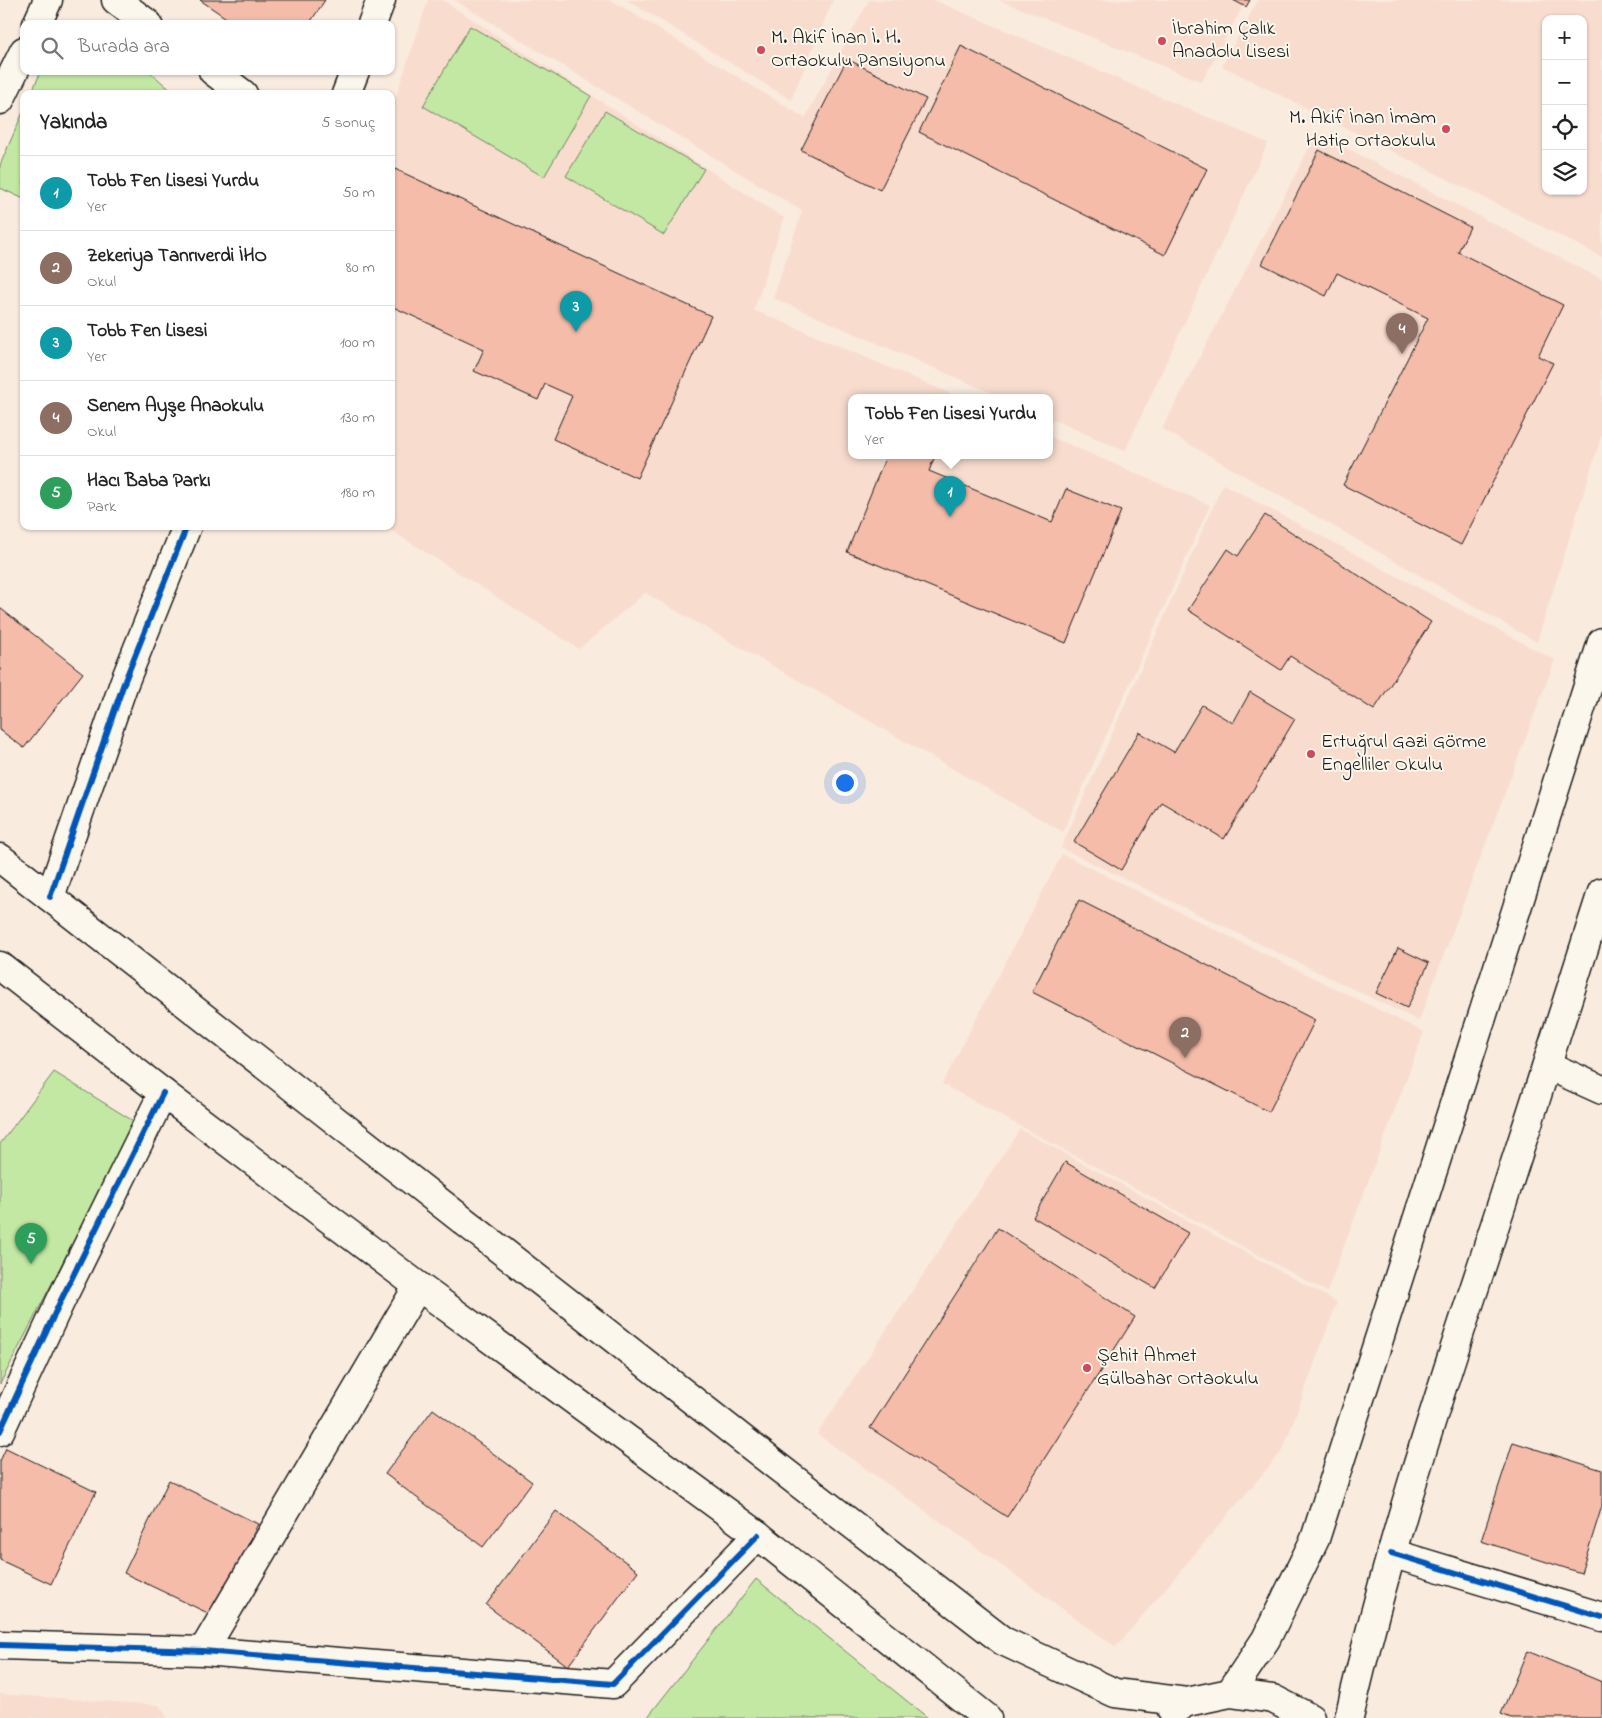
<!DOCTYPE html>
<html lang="tr">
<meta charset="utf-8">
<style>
:root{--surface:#fff;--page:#f2f2f2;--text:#222;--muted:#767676;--line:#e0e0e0;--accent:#2563eb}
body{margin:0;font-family:"Indie Flower",sans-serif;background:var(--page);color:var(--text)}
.controls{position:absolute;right:15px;top:15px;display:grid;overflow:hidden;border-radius:10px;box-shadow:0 1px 4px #0004}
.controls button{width:45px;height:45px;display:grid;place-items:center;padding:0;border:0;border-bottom:1px solid var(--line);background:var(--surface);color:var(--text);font:25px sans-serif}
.you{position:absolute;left:844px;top:782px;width:18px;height:18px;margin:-12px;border:4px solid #fff;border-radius:50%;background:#1a73e8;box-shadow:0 0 0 8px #1a73e833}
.badge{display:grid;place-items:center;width:32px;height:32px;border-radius:50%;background:var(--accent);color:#fff;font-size:16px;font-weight:700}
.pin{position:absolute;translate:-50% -41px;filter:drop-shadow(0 1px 2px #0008)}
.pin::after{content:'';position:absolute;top:26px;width:18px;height:15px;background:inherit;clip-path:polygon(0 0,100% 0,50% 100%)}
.popup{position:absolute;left:848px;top:394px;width:205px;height:65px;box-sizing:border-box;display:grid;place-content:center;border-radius:10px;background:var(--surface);filter:drop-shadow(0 1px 4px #0005);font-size:16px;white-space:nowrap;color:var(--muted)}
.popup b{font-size:19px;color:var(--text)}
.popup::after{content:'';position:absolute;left:50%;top:100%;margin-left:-10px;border:10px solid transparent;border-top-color:var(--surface)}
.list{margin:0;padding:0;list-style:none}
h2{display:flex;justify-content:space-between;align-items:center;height:65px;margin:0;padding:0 20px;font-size:21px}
h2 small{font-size:16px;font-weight:400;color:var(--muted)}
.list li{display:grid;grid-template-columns:32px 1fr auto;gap:15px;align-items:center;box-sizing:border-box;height:75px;padding:0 20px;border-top:1px solid var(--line)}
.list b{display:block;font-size:19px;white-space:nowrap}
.list p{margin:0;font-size:16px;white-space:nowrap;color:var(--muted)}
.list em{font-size:16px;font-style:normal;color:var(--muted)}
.icon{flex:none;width:28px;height:28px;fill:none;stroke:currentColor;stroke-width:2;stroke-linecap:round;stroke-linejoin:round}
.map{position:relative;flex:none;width:1602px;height:1718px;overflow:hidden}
.search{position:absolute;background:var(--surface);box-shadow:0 1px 4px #0004;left:20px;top:20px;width:375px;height:55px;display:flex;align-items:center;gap:12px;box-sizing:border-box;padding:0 18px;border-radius:10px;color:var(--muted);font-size:19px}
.panel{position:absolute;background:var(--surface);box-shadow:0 1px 4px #0004;left:20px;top:90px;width:375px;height:440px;border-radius:10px}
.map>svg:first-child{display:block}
.built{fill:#f8ddcf;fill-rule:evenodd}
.green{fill:#c2e8a3;stroke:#6f8260}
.building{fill:#f4bca9;stroke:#1c1c1c}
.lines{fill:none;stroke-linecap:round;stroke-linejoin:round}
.street-casing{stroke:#1c1c1c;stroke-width:31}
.secondary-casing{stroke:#1c1c1c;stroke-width:31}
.street{stroke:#fbf7ec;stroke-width:28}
.secondary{stroke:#fbf7ec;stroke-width:28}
.cycleway-casing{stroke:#fbf7ec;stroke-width:9}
.cycleway{stroke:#0057b8;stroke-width:6}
.poi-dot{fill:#d1495b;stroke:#fbf7ec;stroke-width:2}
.labels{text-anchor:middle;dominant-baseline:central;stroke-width:4;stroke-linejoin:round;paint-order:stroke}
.poi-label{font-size:20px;fill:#1c1c1c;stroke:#fbf7ec;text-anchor:start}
</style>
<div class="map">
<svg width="1602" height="1718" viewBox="0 0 1602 1718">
<rect width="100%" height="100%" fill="#faebdf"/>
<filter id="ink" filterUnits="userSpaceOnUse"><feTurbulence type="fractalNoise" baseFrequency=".02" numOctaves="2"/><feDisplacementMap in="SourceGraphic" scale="10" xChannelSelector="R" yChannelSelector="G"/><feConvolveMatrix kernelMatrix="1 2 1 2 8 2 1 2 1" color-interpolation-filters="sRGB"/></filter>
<g filter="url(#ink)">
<path class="built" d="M428,0H442L784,218L754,310L961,398H851V456H1049V436L1210,505L1063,832L645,593L579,649L384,526H391V111Z
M454,0H611L805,118L869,0H934L1268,143L1125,451L1049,418V398H1003L773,298L802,211Z
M627,0H833L791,100Z
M999,0H1246L1202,82Z
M1258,0H1602V257L1222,66ZM1546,19H1583V191H1546Z
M1317,133L1602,279V434L1537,642L1162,429Z
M1223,484L1555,660L1419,1021L1061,848Z
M1062,854L1424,1032L1327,1292L942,1084Z
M1020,1129L1337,1302L1283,1450L1116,1647L817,1434Z
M0,1694L159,1705L168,1718H0Z"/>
<path class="green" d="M470,26L591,96L544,177L423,106Z
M41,71H149L175,94H31Z
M24,110V199L0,188V165Z
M605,111L704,169L664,235L566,176Z
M54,1072L135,1122L0,1384V1144Z
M756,1579L928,1718H647Z"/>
<path class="building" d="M200,0H325L309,24H235Z
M1233,0H1250L1246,7Z
M961,46L1207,169L1165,255L919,132Z
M847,59L926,99L880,190L801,150Z
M1319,150L1470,227L1458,252L1563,305L1538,356L1553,363L1461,545L1343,485L1428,318L1337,273L1326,296L1262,264Z
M395,169L711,316L637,478L553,439L572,396L545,384L538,400L474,371L484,349L391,306V178Z
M886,456H935L929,471L1052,522L1066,489L1121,511L1066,643L847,552Z
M1265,515L1431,622L1374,710L1290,656L1281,670L1188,610L1228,549L1238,556Z
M0,608L83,673L24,748L0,730Z
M1250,692L1295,719L1224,839L1161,802L1121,870L1074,842L1139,732L1174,752L1202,705L1233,723Z
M1079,900L1315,1020L1269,1112L1032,992Z
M1398,948L1429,963L1407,1008L1376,993Z
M1065,1162L1188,1233L1155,1288L1033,1217Z
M998,1228L1135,1317L1007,1517L870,1428Z
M433,1409L532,1482L483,1547L385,1474Z
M1513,1442L1602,1470V1506L1581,1573L1481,1541Z
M6,1448L96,1492L51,1584L0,1560V1461Z
M169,1480L258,1524L214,1616L124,1573Z
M556,1511L638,1571L568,1666L486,1605Z
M1527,1651L1602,1682V1718H1511L1501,1714Z"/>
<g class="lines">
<defs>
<path id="street" d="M116,0L148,24
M37,24L48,0
M372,24L381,0
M213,71L243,94
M346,94L355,71
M0,100L24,51
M50,897L124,683L187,526
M1547,1065L1602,1090
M0,1431L61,1300L163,1093
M1391,1553L1602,1617
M0,1645L203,1651L613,1684L758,1535
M203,1651L418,1286"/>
<path id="secondary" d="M0,858L778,1467L1003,1641L1115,1693L1187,1702
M0,966L163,1093L418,1286L758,1535L987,1718
M1230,1693L1266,1639L1315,1539L1602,642
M1172,1711L1187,1702L1230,1693L1273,1699L1310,1718
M1349,1718C1384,1565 1432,1416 1481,1268C1522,1143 1562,1017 1602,892"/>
</defs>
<use href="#street" class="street-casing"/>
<use href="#secondary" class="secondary-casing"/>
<use href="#street" class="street"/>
<use href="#secondary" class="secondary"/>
<defs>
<path id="cycleway" d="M50,897L124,683L187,526
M0,1431L61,1300L163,1093
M1391,1553L1602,1617
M0,1645L203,1651L613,1684L758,1535"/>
</defs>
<use href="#cycleway" class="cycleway-casing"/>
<use href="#cycleway" class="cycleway"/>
</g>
</g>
<g class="poi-dot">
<circle cx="1162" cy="41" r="5"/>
<circle cx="761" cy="50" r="5"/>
<circle cx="1446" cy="129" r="5"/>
<circle cx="1311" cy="754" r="5"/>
<circle cx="1087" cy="1368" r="5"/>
</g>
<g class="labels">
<g class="poi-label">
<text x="1172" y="29">İbrahim Çalık<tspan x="1172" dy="23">Anadolu Lisesi</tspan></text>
<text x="771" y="38">M. Akif İnan İ. H.<tspan x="771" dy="23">Ortaokulu Pansiyonu</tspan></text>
<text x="1436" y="118" text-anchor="end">M. Akif İnan İmam<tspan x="1436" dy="23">Hatip Ortaokulu</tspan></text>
<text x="1321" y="742">Ertuğrul Gazi Görme<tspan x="1321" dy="23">Engelliler Okulu</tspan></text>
<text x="1097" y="1356">Şehit Ahmet<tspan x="1097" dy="23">Gülbahar Ortaokulu</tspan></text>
</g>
</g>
</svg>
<div class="controls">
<button>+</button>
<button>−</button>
<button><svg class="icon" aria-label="locate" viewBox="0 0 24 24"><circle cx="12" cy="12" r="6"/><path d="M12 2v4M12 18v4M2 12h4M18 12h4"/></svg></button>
<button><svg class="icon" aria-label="layers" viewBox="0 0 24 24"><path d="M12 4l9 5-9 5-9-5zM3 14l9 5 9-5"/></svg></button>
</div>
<div class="you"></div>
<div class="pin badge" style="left:950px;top:517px;background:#0f9aa8">1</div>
<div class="popup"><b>Tobb Fen Lisesi Yurdu</b>Yer</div>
<div class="pin badge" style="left:1185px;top:1058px;background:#8d6e63">2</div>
<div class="pin badge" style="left:576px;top:332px;background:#0f9aa8">3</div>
<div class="pin badge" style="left:1402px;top:354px;background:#8d6e63">4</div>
<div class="pin badge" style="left:31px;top:1264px;background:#2e9e5b">5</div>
<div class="search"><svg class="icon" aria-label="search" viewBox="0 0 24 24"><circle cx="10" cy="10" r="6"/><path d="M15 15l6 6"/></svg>Burada ara</div>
<section class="panel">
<h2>Yakında<small>5 sonuç</small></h2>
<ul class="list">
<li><span class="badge" style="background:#0f9aa8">1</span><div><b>Tobb Fen Lisesi Yurdu</b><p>Yer</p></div><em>50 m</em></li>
<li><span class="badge" style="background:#8d6e63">2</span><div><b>Zekeriya Tanrıverdi İHO</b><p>Okul</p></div><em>80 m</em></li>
<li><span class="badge" style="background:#0f9aa8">3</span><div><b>Tobb Fen Lisesi</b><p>Yer</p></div><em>100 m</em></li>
<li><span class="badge" style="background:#8d6e63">4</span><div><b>Senem Ayşe Anaokulu</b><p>Okul</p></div><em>130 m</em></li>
<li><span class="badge" style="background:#2e9e5b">5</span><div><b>Hacı Baba Parkı</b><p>Park</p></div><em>180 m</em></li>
</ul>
</section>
</div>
